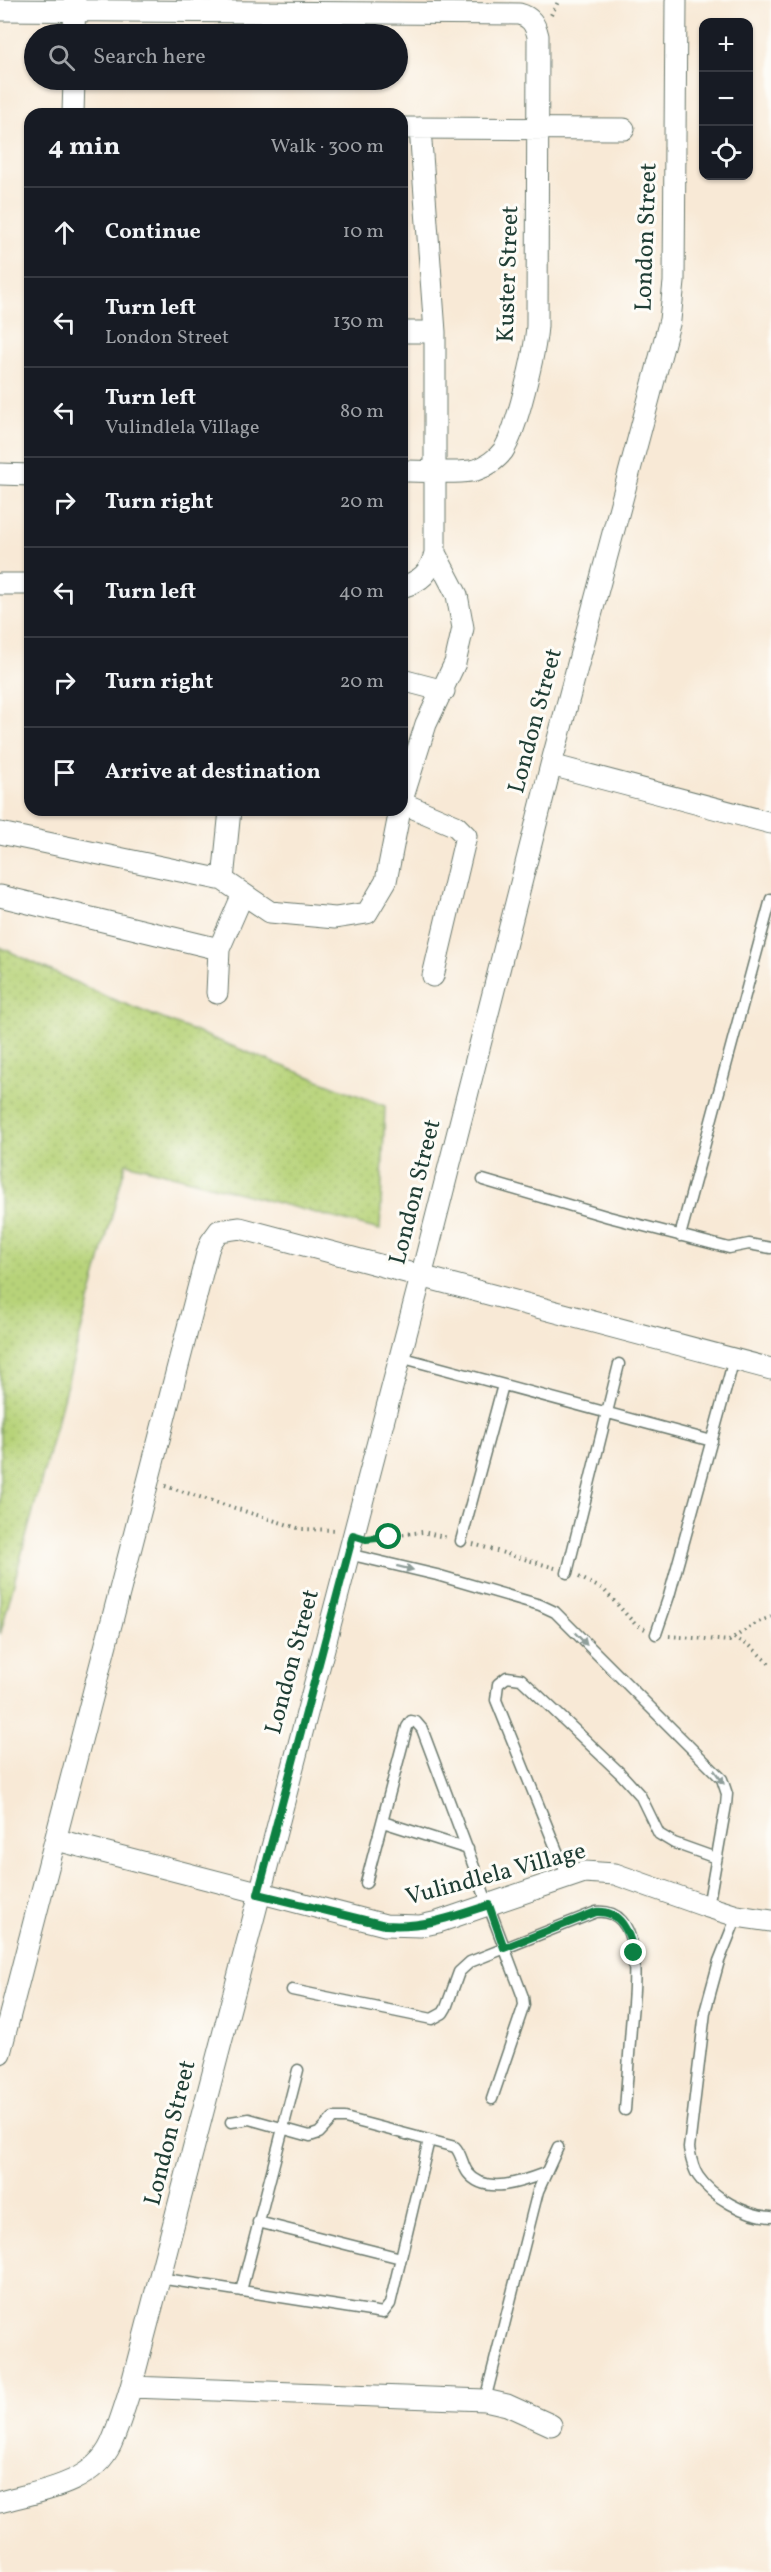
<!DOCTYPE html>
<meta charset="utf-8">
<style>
:root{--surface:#171b24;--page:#242831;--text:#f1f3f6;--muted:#9ea1a6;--line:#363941}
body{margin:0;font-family:Vollkorn,serif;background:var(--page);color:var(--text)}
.controls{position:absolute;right:18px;top:18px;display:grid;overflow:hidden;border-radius:12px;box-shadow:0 2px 4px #0004}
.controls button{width:54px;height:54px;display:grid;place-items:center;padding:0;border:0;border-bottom:2px solid var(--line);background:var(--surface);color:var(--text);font:30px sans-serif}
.stop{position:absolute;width:18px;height:18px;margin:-14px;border:4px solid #0b8043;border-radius:50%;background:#fff}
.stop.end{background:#0b8043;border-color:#fff;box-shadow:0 2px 6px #0008}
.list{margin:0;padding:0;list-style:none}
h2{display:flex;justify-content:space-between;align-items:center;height:78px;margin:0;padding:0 24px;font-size:26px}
h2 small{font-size:20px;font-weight:400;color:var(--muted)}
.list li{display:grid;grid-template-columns:39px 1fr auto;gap:18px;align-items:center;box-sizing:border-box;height:90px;padding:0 24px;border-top:2px solid var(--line)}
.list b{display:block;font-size:22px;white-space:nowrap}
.list p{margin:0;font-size:20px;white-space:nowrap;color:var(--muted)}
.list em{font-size:20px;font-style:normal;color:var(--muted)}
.icon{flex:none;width:33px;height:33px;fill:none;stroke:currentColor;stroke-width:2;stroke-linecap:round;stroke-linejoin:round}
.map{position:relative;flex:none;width:771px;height:2572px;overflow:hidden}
.search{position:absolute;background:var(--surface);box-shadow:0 2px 4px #0004;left:24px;top:24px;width:384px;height:66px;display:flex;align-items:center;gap:15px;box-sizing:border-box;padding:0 21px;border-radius:33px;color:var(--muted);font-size:22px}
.panel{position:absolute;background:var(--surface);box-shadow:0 2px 4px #0004;left:24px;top:108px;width:384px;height:708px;border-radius:18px}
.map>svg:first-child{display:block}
.grass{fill:url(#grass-dots);stroke:#6b8856;stroke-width:1.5}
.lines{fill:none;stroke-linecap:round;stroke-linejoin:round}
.service-casing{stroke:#6b796d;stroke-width:13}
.minor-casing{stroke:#6b796d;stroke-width:23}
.path{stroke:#6b796d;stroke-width:4;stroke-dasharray:1.5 4.5;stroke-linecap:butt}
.service{stroke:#fff;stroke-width:10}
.minor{stroke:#fff;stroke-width:21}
.oneway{fill:#8f9e9a}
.route{stroke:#0b8043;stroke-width:8}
.labels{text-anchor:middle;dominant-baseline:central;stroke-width:6;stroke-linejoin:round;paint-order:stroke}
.street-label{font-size:24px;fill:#1f3d34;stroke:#fdfcf7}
</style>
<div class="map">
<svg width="771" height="2572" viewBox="0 0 771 2572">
<defs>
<pattern id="grass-dots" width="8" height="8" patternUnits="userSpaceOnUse" patternTransform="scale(1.5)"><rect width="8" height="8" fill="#b7d379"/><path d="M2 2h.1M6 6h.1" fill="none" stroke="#9db669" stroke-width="1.8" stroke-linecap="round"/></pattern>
</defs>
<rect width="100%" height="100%" fill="#fdfcf7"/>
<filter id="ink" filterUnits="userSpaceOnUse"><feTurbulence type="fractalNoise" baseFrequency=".0167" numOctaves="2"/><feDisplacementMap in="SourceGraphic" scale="12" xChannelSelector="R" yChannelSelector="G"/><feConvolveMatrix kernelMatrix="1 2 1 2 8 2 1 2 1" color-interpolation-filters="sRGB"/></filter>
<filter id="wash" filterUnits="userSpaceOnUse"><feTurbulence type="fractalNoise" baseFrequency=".008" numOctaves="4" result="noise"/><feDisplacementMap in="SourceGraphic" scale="24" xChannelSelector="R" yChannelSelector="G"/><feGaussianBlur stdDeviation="1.35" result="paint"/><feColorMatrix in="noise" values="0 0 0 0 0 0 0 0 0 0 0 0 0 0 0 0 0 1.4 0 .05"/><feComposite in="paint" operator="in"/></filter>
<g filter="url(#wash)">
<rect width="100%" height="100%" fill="#f8e9d6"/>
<path class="grass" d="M0,947L107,997L385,1106L380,1230L126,1163L0,1635Z"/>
</g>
<g filter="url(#ink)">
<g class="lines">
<defs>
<path id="service" d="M483,1180L609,1217L729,1248L749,1244L771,1248
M680,1236L771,899
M400,1357L712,1441
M461,1541L503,1385
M348,1554L437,1575L540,1605L555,1612L722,1779L727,1794L726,1805L708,1907
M567,1573L619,1364
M656,1634L669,1596L734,1359
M383,1822L468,1849
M568,1878L496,1700L498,1684L507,1677L521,1679L620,1773L640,1795L659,1834L674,1843L716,1858
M366,1883L407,1727L411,1721L416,1722L422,1729L523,1997L524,2005L492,2099
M737,1916L719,1961L705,2012L689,2148C691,2158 692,2167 698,2176C712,2197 746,2216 771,2217
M292,1990L432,2019L443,2013L446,2008L459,1972L470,1962L596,1912C648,1907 633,1996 631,2027C629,2055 627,2083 625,2110
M231,2122L249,2119L310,2136L319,2133L333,2118H345L455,2147C462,2154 462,2165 468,2173C486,2196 524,2181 545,2173
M258,2222L401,2258
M159,2278L383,2313L390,2304L429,2140
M241,2291L298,2070
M485,2400L538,2191L558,2147"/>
<path id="minor" d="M0,10L519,14C531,17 535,24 538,36L537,326C535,353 517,430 503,451C497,459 486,467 476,470C456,475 424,470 402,471
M74,34L75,0
M73,114L74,80
M402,128L624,129
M402,332H435
M0,474L30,475
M0,584H30
M402,587C421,581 430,573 435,553V332L420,128
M402,680L444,691
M551,765L771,823
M402,800L426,724L455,663L463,628L457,595L435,553
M402,803L456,826L466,836L433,976
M0,833L223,880L270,912L335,918L367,913L386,881L400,810
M223,880L230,810
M0,896L219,949
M217,993L219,949L243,894
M57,1840L385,1925L420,1926L438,1922L584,1872L615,1874L708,1907L737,1916L771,1921
M0,2053L208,1250L211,1242L219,1231L240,1228L771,1369
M131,2387L485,2400L507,2405L551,2425
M0,2502C39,2491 92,2485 111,2444C119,2426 125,2406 131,2387L421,1277L551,765L670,320L674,282L676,0"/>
</defs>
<use href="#service" class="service-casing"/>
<use href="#minor" class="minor-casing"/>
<path class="path" d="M551,15L559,0
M165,1486L301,1529L337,1530
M373,1538L423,1532L448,1538
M473,1544L555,1568
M579,1577L604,1590L635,1624L645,1629
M669,1636L729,1641L756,1623L771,1617
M734,1638L750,1646L771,1665"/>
<use href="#service" class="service"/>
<use href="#minor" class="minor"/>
</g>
<defs><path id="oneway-solid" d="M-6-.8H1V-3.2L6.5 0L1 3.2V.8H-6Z" transform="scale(1.5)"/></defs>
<g class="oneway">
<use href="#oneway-solid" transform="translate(405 1568) rotate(14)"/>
<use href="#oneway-solid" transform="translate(581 1639) rotate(46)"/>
<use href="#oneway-solid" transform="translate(719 1777) rotate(54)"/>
</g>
</g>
<g class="lines" filter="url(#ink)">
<path class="route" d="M389,1537L366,1539L353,1535L258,1894L385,1925C424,1928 452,1917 489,1905L504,1948L596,1912C621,1910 629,1932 634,1953"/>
</g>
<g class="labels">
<g class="street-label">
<text transform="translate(647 237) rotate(-88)">London Street</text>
<text transform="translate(509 274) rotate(-88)">Kuster Street</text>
<text transform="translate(536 721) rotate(-75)">London Street</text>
<text transform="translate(416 1192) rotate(-76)">London Street</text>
<text transform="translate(293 1662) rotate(-75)">London Street</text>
<text transform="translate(496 1875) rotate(-15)">Vulindlela Village</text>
<text transform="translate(171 2133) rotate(-76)">London Street</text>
</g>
</g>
</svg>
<div class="controls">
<button>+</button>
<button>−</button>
<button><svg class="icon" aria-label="locate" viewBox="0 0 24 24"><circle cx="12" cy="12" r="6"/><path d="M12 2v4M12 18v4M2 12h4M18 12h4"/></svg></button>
</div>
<div class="stop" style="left:389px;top:1537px"></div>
<div class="stop end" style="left:634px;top:1953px"></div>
<div class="search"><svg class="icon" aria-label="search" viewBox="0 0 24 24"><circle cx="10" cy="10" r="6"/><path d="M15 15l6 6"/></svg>Search here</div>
<section class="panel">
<h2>4 min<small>Walk · 300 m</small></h2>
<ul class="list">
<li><svg class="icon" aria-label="ahead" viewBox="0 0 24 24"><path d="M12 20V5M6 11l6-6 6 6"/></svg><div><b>Continue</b></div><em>10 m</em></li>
<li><svg class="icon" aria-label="left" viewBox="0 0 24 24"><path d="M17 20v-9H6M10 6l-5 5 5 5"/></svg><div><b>Turn left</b><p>London Street</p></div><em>130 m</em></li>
<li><svg class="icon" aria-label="left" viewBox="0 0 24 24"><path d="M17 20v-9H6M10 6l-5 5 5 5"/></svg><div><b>Turn left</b><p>Vulindlela Village</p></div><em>80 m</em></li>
<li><svg class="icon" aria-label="right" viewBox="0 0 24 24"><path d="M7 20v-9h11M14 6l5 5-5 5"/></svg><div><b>Turn right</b></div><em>20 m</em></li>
<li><svg class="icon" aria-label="left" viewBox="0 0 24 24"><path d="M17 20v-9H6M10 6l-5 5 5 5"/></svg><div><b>Turn left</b></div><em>40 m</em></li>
<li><svg class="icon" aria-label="right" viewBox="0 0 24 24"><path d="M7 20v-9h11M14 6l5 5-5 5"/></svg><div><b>Turn right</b></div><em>20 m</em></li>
<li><svg class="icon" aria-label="arrive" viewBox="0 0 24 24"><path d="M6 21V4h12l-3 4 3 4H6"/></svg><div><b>Arrive at destination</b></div></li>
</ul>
</section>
</div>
